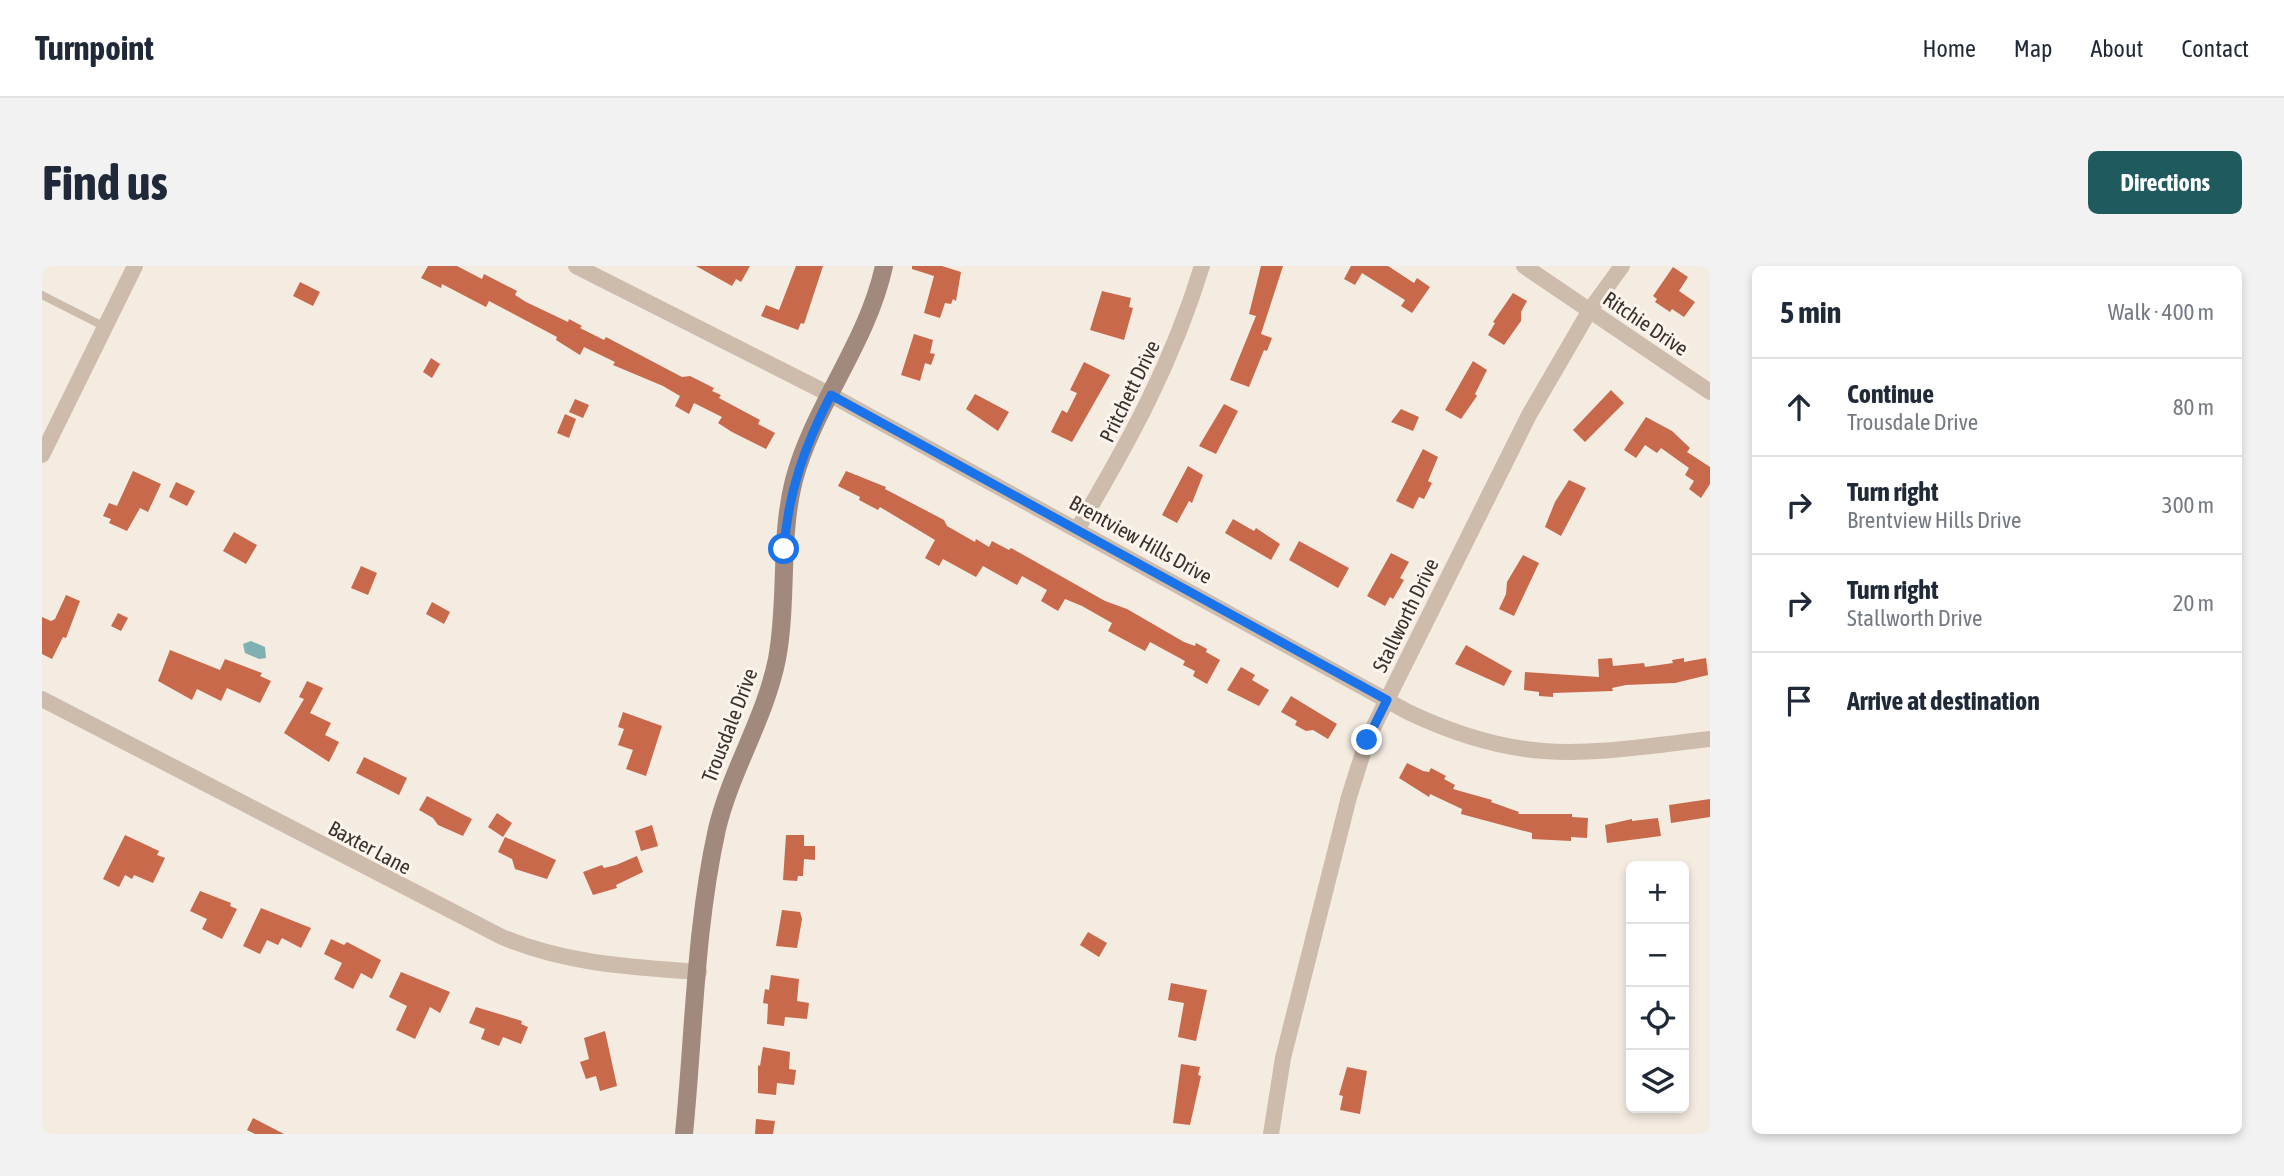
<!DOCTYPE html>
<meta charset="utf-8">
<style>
:root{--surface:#fff;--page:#f2f2f3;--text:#1f2937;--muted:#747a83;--line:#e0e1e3;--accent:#1f5a5e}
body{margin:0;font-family:"Asap Condensed",sans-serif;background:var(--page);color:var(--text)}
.controls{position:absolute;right:21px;bottom:21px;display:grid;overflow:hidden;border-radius:10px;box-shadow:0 4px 10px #0003}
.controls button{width:63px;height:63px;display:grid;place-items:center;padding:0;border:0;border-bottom:2px solid var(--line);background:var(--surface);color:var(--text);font:35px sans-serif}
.stop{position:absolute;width:21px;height:21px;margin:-16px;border:5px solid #1a73e8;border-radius:50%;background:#fff}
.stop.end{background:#1a73e8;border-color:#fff;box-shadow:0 2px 7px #0008}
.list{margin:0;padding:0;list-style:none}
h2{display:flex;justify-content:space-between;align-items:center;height:91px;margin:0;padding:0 28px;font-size:30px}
h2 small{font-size:23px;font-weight:400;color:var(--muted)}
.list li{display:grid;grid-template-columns:46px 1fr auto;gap:21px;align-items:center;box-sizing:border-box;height:98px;padding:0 28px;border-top:2px solid var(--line)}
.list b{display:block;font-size:26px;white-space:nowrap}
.list p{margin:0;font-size:23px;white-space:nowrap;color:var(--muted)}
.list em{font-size:23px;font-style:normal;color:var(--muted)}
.icon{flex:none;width:38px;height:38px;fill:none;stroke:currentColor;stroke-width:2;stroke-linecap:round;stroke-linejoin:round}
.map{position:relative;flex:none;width:1668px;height:868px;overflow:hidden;border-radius:10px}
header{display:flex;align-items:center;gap:42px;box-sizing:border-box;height:98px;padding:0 35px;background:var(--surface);border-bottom:2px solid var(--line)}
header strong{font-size:33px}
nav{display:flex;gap:38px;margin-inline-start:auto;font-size:24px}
.intro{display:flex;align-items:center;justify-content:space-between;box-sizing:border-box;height:168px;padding:0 42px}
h1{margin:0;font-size:49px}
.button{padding:18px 32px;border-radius:10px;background:var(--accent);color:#fff;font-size:24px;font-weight:700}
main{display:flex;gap:42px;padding:0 42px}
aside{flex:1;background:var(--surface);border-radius:10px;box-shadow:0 4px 10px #0003}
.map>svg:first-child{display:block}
.water{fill:#7fb0b2}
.building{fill:#c8694b}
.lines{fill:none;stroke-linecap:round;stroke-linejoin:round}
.lane{stroke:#cdbbac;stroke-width:8}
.street{stroke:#cdbbac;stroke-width:16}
.secondary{stroke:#a18a7d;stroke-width:18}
.route{stroke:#1a73e8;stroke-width:9}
.labels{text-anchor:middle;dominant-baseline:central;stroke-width:6;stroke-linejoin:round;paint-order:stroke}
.street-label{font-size:21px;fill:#3b302b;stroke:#fbf5ee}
</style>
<header>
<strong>Turnpoint</strong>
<nav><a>Home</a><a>Map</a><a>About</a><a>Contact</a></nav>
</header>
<div class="intro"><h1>Find us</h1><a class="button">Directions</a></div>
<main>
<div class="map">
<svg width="1668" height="868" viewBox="0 0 1668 868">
<rect width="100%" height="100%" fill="#f4ebe1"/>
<path class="water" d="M209,375L223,381L224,392L217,393L203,387L201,378Z"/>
<path class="building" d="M386,0H415L440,13L442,8L475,25L473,29L484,36L526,56L527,53L540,60L538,62L562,74L564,71L640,111L648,110L672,122L670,125L679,129L677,132L718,154L716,158L733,167L724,183L690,166L676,157L680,151L652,137L647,148L633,140L638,130L621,120L571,99L573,96L542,81L538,89L514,74L515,71L447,35L444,41L400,18L399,22L379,12Z
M654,0H708L699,16L694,13L690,20Z
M754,0H781L762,58L759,57L756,64L719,50L724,39L737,44Z
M870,0H900L919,6L914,35L911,33L909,38L903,37L898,52L882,47L892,10L870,3Z
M1219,0H1241L1219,68L1230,72L1225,85L1222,84L1207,121L1188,114L1214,50L1207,48Z
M1309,0H1346L1372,17L1375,12L1388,21L1370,47L1359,40L1363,34L1320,7L1313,19L1302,13Z
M1631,1L1646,11L1637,25L1653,36L1642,51L1630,43L1628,46L1613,36L1615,33L1611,30Z
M258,16L278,26L271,40L251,30Z
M1060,25L1089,32L1087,41L1091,42L1082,74L1048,64Z
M1471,27L1485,35L1479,46V55L1462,79L1446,69L1453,57L1451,56Z
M872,68L891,74L888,87L893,88L889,99L883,97L878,115L859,109Z
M389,92L398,98L390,112L381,106Z
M1431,95L1445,104L1433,128L1435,130L1419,153L1403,144Z
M1042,96L1068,109L1030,176L1009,166L1020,144L1025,147L1035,127L1028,124Z
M1569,124L1582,137L1543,176L1531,164Z
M933,128L967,146L956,165L924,143Z
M533,133L547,139L541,152L527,146Z
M1182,138L1196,145L1174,188L1157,180Z
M1359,143L1377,151L1371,165L1349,156Z
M523,148L534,153L527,172L515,167Z
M1604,151L1630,165L1648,182L1645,186L1668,201V218L1659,232L1647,223L1652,215L1643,209L1647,202L1619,182L1615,187L1603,179L1594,192L1582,184Z
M1381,183L1396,191L1386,215L1390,217L1382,233L1377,231L1371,243L1354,235Z
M1146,200L1161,209L1150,237L1147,235L1135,257L1120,249Z
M91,205L119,218L106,246L98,242L85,265L67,257L69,253L61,250L67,237L75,240Z
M804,205L844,221L843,223L902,254L905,260L933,276L934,273L947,281L950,275L967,284L969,282L1063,335L1085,343L1142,376L1153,380L1154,377L1165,383L1164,386L1178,394L1165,418L1151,410L1153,405L1141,399L1143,395L1108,376L1103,385L1066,365L1070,357L1040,340L1023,333L1016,345L999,335L1005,324L980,310L975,319L941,300L934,311L901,293L897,300L883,292L893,274L838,241L836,244L817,234L818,231L796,220Z
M1527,214L1544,222L1519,270L1503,261L1513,236Z
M134,216L153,225L145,240L127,231Z
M1191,253L1212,265L1214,262L1238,278L1229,294L1183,267Z
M192,266L215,279L204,298L181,285Z
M1257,275L1307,302L1296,322L1247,294Z
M1349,287L1367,296L1358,312L1362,314L1351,333L1348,331L1343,340L1325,330Z
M1481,289L1497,297L1472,350L1457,343L1464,328L1465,316Z
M319,300L335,307L326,329L309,322Z
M24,329L38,335L24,372L21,371L10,393L0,388V351L9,355L13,353Z
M390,336L408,346L402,358L384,348Z
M76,347L86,352L79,365L69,360Z
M1424,379L1470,405L1462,420L1413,398Z
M128,384L178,404L183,393L220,407L218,410L229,415L218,437L185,422L179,435L155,423L150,434L116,415Z
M1570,392L1571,400L1602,397L1603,401L1631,397L1630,394L1642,392V396L1664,392L1666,409L1633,417L1584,419L1570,422L1571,425L1511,427V431L1497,430V426L1482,424L1483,406L1557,411L1556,393Z
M1199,401L1213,409L1210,414L1227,424L1217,440L1185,424Z
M265,415L281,422L268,447L289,457L283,469L297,476L287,496L242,467L262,433L257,431Z
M1249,430L1295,458L1286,473L1271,464L1264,465L1253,459L1255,455L1239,446Z
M581,446L620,460L604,510L584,503L591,484L576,479L582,463L576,461Z
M322,491L365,512L357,529L314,507Z
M1365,497L1381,505L1387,506L1389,502L1404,510L1402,513L1413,519L1411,523L1450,534L1449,536L1477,546L1476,548H1530V551L1546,552L1545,572L1529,571V575L1490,573V567L1419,548L1420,543L1388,528L1387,531L1357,512Z
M385,530L430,553L421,570L396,559L391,552L377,544Z
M1668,533V551L1629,557L1627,539Z
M455,547L470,557L461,571L446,561Z
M1616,552L1619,570L1565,577L1563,559L1590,553V555Z
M610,559L616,580L599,585L593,565Z
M83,569L117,585L115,589L123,592L111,617L92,609L90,613L83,609L77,621L61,613Z
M744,569H762V580H773V594L762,593L761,610H756L755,615L741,614Z
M463,571L514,594L505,613L473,603L470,593L456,586Z
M595,590L601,606L574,619L575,622L551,629L541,606L560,599L562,602L574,599Z
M158,625L189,637L188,640L195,643L180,673L160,663L165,653L148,645Z
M219,642L269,662L259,682L240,672L236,679L225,674L218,688L201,680Z
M740,644L758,646L760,653L755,682L734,680Z
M1046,666L1065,677L1057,691L1038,679Z
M289,673L302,679L305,676L339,694L330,713L319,707L311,723L292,713L300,697L282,688Z
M359,706L408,726L398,747L388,741L373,773L354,764L365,740L347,731Z
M729,709L757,713L755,735L767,737L765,753L743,751L742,760L725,758L726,738L721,737L723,723L727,724Z
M1129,717L1165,724L1154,775L1136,771L1142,737L1126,734Z
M434,741L480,755L479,758L486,761L479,778L461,771L457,780L439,773L443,763L427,757Z
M563,765L575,820L558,825L554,810L544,813L538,796L547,793L542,772Z
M721,781L748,786L747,803L754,804L752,819L735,817L734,829L716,827V799L718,800Z
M1139,798L1158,801L1156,809L1159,810L1148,859L1131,857Z
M1305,801L1325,805L1318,848L1298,844L1301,830L1297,829Z
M211,852L242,868H213L205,864Z
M714,853L733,855L731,868H713Z"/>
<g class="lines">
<path class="lane" d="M0,29L63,61"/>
<path class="street" d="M534,0L789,129L1366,446C1484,502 1545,487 1668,473
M1482,0L1668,126
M0,189L93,0
M1036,262C1088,174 1130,98 1160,0
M0,433L460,671C524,698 589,701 657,706
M1229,868L1241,792L1307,531L1325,474L1487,149L1548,44L1580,0"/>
<path class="secondary" d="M642,868C652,767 653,662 675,563C689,504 723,453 735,393C746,334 737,273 752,214C772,139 825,78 842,0"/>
</g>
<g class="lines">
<path class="route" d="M742,283C746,226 763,179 789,129L1345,434L1325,474"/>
</g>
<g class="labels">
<g class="street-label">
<text transform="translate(1604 57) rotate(34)">Ritchie Drive</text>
<text transform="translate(1087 125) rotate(-64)">Pritchett Drive</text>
<text transform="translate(1099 273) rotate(29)">Brentview Hills Drive</text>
<text transform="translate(1363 349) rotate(-64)">Stallworth Drive</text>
<text transform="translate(687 459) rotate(-69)">Trousdale Drive</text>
<text transform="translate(328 581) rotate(28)">Baxter Lane</text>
</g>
</g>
</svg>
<div class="controls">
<button>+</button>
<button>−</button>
<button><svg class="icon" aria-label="locate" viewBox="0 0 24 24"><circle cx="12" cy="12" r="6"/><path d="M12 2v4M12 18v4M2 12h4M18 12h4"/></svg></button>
<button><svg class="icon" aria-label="layers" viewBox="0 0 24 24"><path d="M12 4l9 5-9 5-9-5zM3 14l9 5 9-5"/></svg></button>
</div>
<div class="stop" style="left:742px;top:283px"></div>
<div class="stop end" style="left:1325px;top:474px"></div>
</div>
<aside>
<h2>5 min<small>Walk · 400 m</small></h2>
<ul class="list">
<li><svg class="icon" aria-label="ahead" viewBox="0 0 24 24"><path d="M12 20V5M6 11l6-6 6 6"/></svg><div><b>Continue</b><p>Trousdale Drive</p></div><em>80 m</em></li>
<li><svg class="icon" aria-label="right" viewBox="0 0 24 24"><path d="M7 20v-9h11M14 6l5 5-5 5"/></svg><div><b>Turn right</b><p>Brentview Hills Drive</p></div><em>300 m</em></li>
<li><svg class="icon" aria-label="right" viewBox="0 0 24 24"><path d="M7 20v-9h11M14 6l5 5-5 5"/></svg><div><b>Turn right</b><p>Stallworth Drive</p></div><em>20 m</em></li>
<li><svg class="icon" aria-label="arrive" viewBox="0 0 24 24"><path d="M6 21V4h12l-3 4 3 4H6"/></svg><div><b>Arrive at destination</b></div></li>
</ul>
</aside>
</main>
